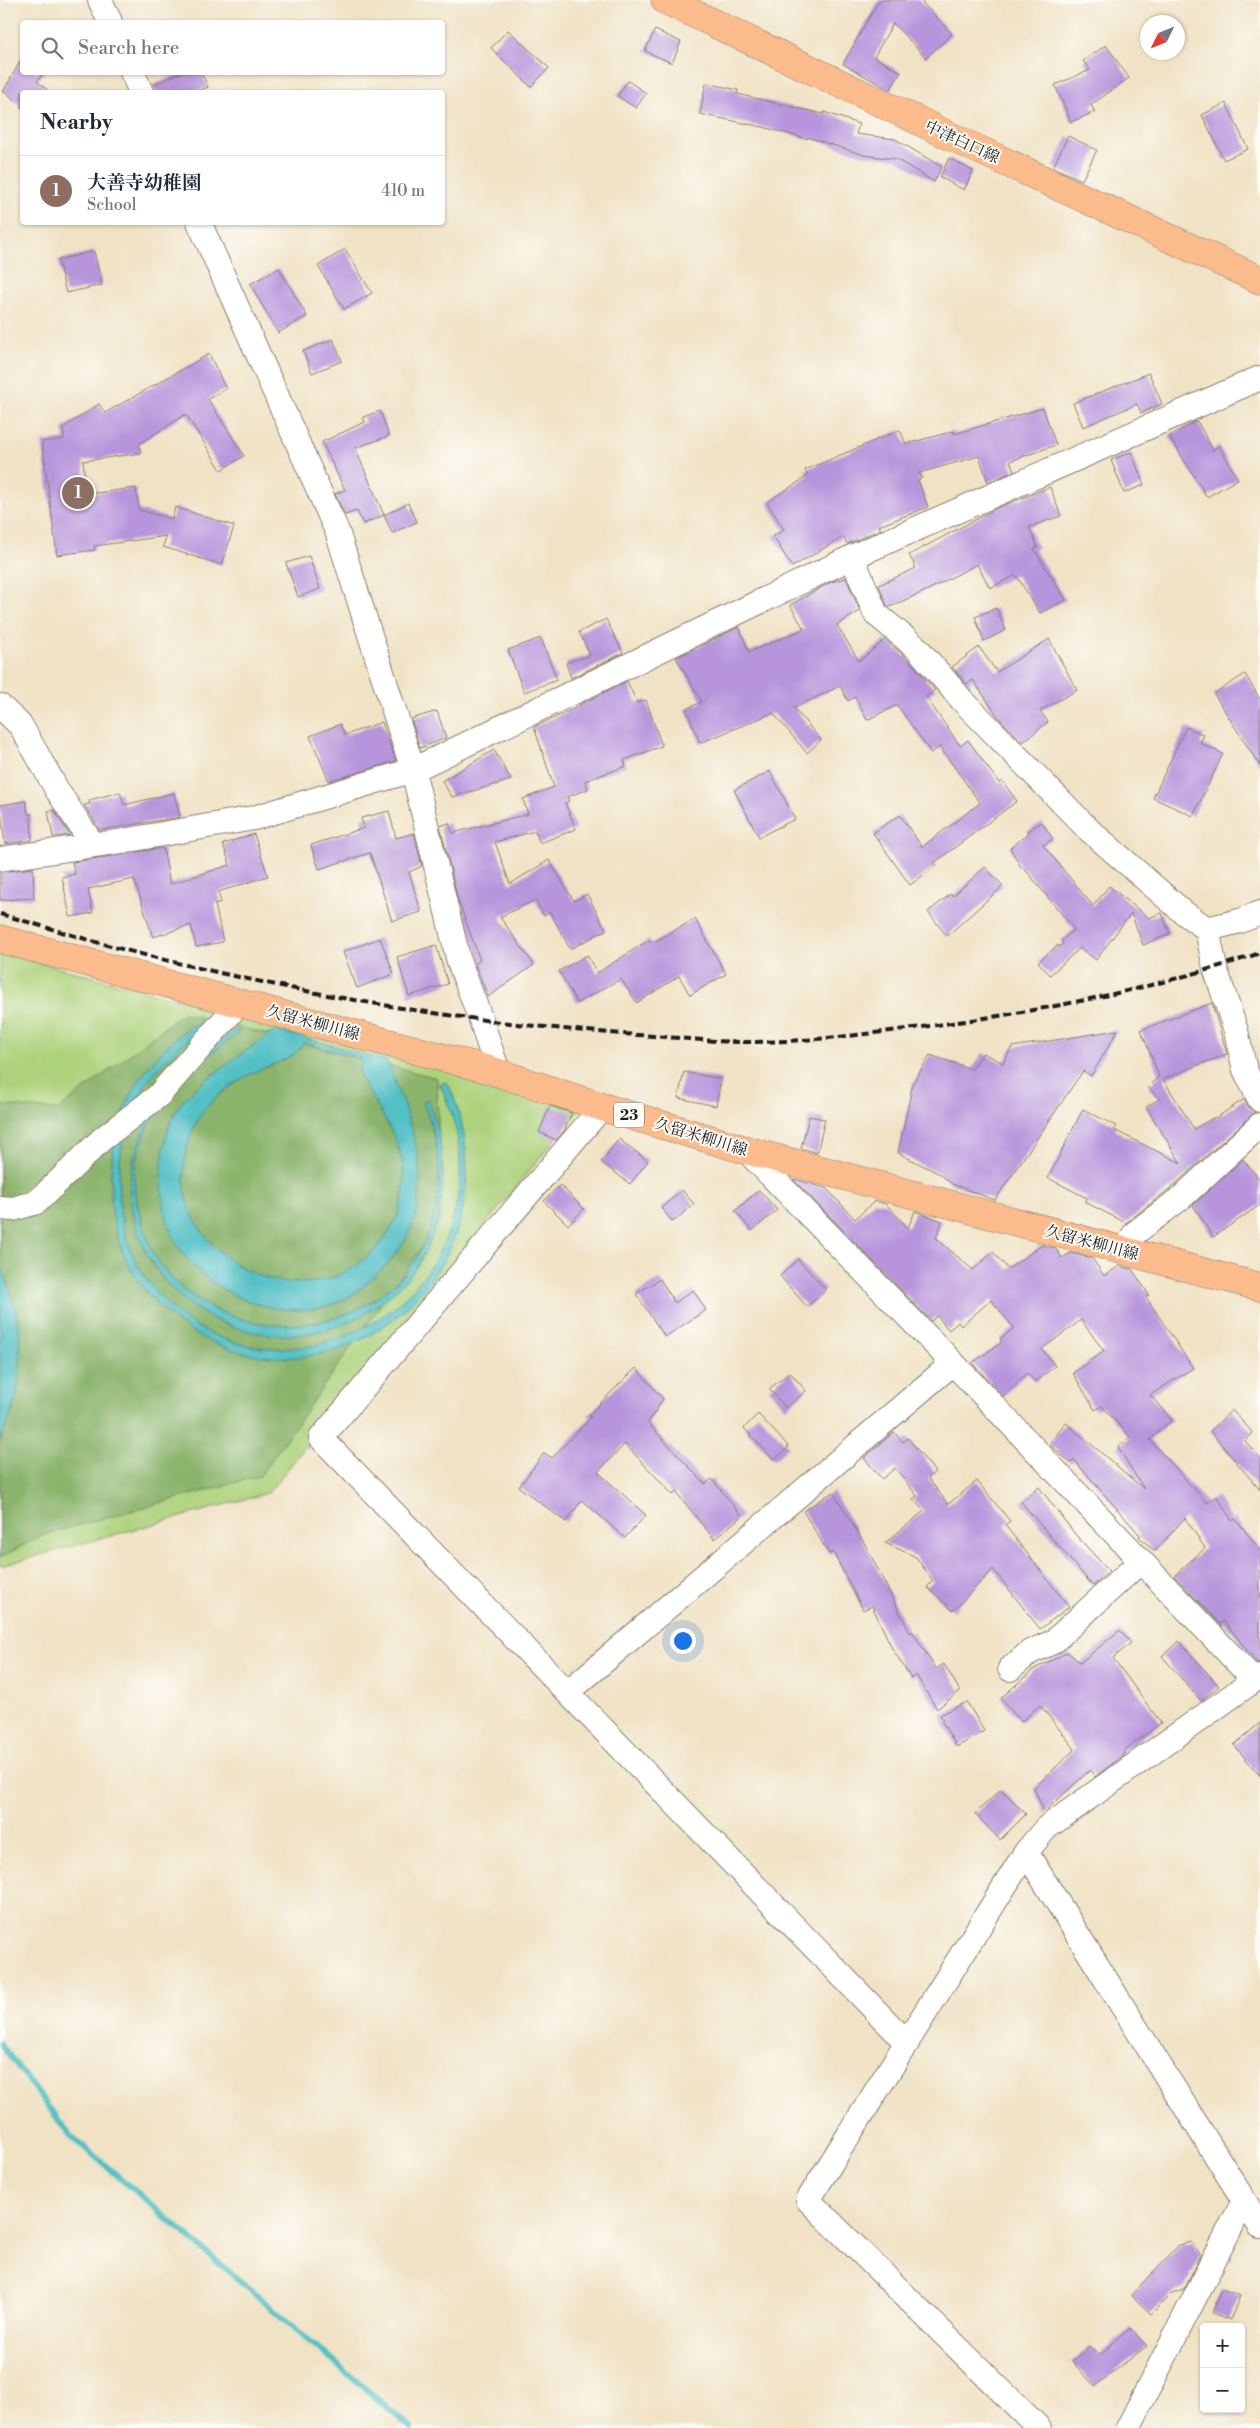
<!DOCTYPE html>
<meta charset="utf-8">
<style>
:root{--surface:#fff;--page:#f2f2f3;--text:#1f2937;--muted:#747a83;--line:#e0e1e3;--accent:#b5179e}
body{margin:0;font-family:"Libre Bodoni","Noto Serif JP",serif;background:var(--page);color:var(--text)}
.controls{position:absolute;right:15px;bottom:15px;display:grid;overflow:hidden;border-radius:5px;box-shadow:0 1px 4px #0004}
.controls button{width:45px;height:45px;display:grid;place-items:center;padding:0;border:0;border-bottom:1px solid var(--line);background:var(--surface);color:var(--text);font:25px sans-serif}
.compass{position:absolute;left:1140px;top:15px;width:45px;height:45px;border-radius:50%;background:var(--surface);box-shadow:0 1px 4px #0004;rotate:227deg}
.you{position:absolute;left:682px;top:1640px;width:18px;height:18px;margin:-12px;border:4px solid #fff;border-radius:50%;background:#1a73e8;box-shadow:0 0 0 8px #1a73e833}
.badge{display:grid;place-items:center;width:32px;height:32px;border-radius:50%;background:var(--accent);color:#fff;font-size:16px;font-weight:700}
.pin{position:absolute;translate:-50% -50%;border:2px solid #fff;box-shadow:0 1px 5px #0006}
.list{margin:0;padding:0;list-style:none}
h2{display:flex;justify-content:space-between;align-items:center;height:65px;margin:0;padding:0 20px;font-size:21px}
h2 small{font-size:16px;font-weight:400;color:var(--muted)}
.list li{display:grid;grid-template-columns:32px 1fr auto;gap:15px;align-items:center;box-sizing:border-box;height:70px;padding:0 20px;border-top:1px solid var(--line)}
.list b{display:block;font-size:19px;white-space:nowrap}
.list p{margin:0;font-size:16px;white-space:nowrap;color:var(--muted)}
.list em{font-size:16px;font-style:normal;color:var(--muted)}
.icon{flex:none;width:28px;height:28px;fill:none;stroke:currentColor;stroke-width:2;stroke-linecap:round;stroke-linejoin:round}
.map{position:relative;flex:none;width:1260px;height:2428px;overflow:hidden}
.search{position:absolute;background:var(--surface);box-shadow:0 1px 4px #0004;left:20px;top:20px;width:425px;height:55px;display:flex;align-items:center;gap:12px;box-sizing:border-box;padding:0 18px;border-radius:5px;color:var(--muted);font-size:19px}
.panel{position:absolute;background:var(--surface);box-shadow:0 1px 4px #0004;left:20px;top:90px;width:425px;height:135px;border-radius:5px}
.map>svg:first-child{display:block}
.green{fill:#add27c;stroke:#64774c}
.forest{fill:#8ab46c;stroke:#536844}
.water{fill:#52c0c6;stroke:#376e71;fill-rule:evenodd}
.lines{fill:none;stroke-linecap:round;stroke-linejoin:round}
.stream{stroke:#52c0c6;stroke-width:6}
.building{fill:#b794dc}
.minor-casing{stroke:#867f70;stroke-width:26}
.major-casing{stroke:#867f70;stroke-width:29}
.minor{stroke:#fff;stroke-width:24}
.major{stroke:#fbbb8c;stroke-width:28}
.rail{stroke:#1c1c1c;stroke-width:4;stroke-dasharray:8 4;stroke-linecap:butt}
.labels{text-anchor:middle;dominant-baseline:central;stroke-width:4;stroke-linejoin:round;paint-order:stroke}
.shield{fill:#fdfcf7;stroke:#605f5e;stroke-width:1}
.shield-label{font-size:15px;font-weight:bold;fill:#1c1c1c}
.street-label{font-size:16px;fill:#1c1c1c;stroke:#fdfcf7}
</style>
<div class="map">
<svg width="1260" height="2428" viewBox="0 0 1260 2428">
<rect width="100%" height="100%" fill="#fdfcf7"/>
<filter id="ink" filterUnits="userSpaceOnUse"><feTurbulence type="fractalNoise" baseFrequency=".02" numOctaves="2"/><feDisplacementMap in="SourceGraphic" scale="10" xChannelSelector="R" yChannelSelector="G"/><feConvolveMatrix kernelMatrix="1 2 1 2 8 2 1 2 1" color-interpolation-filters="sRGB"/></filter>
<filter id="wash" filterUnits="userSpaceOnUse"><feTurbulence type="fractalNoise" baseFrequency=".0096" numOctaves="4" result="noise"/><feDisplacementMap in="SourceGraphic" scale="20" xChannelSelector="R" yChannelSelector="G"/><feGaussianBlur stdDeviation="1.12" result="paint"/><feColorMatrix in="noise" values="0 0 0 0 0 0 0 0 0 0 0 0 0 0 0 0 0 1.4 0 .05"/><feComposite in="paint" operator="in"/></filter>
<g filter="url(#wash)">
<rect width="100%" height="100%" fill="#f0e2c4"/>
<path class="green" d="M0,952L581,1107L268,1493L0,1566Z"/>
<path class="forest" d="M183,1013L437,1078L440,1221L260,1476L42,1535L0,1558V1105L58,1110Z"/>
<path class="water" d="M206,1018L209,1024C150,1066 120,1107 119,1181C118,1222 129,1257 154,1289C178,1320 213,1339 251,1346C364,1365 465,1273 460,1159C459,1132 450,1108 440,1084L447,1082C468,1125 473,1178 459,1224C442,1283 388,1337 329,1352C241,1375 143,1325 117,1236C110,1212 110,1185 112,1160C116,1103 155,1044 206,1018Z
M237,1029L239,1033C218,1048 178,1076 164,1097C153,1114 139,1145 135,1166C132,1184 137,1205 142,1222C147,1237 152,1254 162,1267C227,1351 371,1343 422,1248C446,1202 443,1149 423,1102L427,1099C448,1149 449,1203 425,1252C413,1277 391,1297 367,1312C281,1364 164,1325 136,1226C127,1197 128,1171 139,1143C144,1132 145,1118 153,1107C173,1079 208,1049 237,1029Z
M276,1030L387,1061C399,1095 415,1129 419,1165C423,1210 411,1243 378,1273C368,1281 357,1293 345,1299C285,1330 191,1292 169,1227C162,1207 161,1185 162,1164C164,1143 167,1125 178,1107C192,1085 253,1047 276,1030ZM304,1042L362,1059L358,1073C373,1103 396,1130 403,1164C407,1189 401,1216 386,1236C309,1344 139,1247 195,1125C205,1102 235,1081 257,1071C275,1063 294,1060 304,1042Z
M0,1264C21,1308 26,1361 13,1408C10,1419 4,1430 0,1441Z"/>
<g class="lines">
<path class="stream" d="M0,2043L69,2134L411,2428"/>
</g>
<g id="blocks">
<path class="building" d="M879,0H920L952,34L926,58L893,23L874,57L901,72L890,90L843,64Z
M508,30L549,68L531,87L491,48Z
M655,30L681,42L672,63L645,51Z
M1106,45L1129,78L1091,105L1095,112L1071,122L1055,85L1090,70L1083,61Z
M22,58V72H45L37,81L50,92H22V108L6,92H3Z
M182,72H201L208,87L196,92H155L153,85Z
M628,81L646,93L636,108L617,96Z
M706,83L738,90L737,94L823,114L824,112L859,124L856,134L895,139L942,167L934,182L896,159L864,155L807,137V139L763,127L700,114Z
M1226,103L1248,149L1224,160L1202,115Z
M1068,136L1097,150L1082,180L1053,167Z
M949,158L973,171L964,190L940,177Z
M345,249L372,293L344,309L318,266Z
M94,251L102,285L66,293L58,260Z
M279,268L307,316L278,333L250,284Z
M333,339L342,361L312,373L303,351Z
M209,354L226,389L208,399L244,456L221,470L186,414L139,444L141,453L83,461L87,494L136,488L139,510L172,519L175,507L234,526L222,565L163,547L166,536L94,546L95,550L57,555L42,442L64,439L63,428L99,404L105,413Z
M1149,373L1162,404L1141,413L1137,404L1083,427L1073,403Z
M1043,408L1056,445L1010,461L1014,471L988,482L979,456L919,473L922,478L918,480L928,507L879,526L881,529L847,544L843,537L792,567L773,536L784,530L767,502L808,476L805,470L900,430L906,444L954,431V434Z
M380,411L389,436L355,448L384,515L363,524L357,511L345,515L335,494L345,490L322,442L365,422L363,417Z
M1197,421L1213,450L1219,446L1238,479L1207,497L1169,436Z
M1131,452L1144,485L1124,493L1111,460Z
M1050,487L1061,516L1029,527L1038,548L1034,549L1066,600L1040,613L1016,575L990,588L977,564L928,590L889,607L887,606L879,585L916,568L909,555L997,508Z
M408,503L417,522L392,533L384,515Z
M309,556L320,589L298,597L286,563Z
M846,578L860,611L837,625L859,661L885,640L908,659L935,690L926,697L960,746L968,740L999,783L1002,781L1017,801L934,863L936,866L910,885L873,833L900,815L922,847L980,803L940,747L931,753L897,705L867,720L855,697L848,701L840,686L794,708L821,740L807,753L773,713L700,743L686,709L702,702L676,658L739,627L749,652L804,629L790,605L831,582Z
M996,608L1006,630L984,641L975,617Z
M606,619L623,653L571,678L566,663L590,655L579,632Z
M541,638L557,680L524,692L508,650Z
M1049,639L1077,690L1040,711L1048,722L1023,742L999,718L973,680L967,684L952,667L979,647L997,672Z
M1245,674L1260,699V766L1214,694Z
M627,681L637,703L646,700L662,746L624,760L626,766L585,781L588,789L567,797L569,801L565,803L576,829L540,843L535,831L495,842L510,884L549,860L574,901L587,894L606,930L570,949L550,912L544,916L535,900L500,917L534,965L488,997L475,964L480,960L458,900L440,826L449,823L453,833L528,814L523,799L554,787L534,727L580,706L579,705Z
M437,711L446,738L420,748L411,719Z
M382,722L396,761L329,781L310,736L340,724L345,735Z
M1186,727L1204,735L1200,743L1223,754L1193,816L1153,798Z
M494,750L511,780L452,797L442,781Z
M770,771L795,819L759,837L734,790Z
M120,792L124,805L174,793L180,817L100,830L84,805L90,804L89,800Z
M26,801L28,814H31L32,840L5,844L0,805Z
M54,810L70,835L53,837L48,811Z
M389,811L396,838L414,833L422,866L409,872L421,912L392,921L370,853L319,869L311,845L364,828L361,818Z
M1042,822L1053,839L1043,845L1093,906L1109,886L1149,918L1162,913L1170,934L1143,945L1131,913L1096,960L1080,948L1050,975L1038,962L1058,945L1059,947L1063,944L1061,941L1074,929L1024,868L1022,869L1010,848L1029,833L1027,831Z
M254,834L268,876L218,892L221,902L215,904L223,942L196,947L191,925L153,937L134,879L88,889L93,913L70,917L62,877L75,874L72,862L163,848L170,884L230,865L223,844Z
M985,867L1003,886L947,936L928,912L951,894L953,896Z
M33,868L34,898L0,900V872Z
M695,919L726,974L690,995L679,976L637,1003L621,979L577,1003L559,971L587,955L597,973L649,940L652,943Z
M380,938L394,974L357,988L343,952Z
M436,945L448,984L409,996L397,957Z
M1212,1003L1227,1054L1163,1079L1194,1129L1215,1117L1216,1118L1244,1099L1248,1107L1255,1112L1173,1186L1126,1223L1085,1202L1087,1198L1048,1178L1083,1109L1116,1126L1114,1130L1181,1163L1146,1107L1159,1099L1148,1087L1159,1076L1141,1030Z
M1118,1030L1091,1076L1083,1071L995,1200L952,1184L940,1174L898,1153L913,1083L930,1055L972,1069L983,1053L1003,1063L1012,1047Z
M684,1072L721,1079L716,1106L678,1098Z
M550,1106L572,1113L564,1131L556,1140L539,1132Z
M809,1116L825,1119L817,1153L801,1148Z
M619,1139L648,1161L630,1184L601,1162Z
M1243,1159L1260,1180V1205L1213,1237L1193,1205Z
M793,1179L826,1188L855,1219L875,1201L886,1204L908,1228L915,1211L942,1221L936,1238L973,1270L993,1252L1008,1269L1042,1245L1056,1249L1062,1258L1071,1253L1092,1258L1104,1276L1119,1266L1132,1269L1149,1295L1146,1297L1193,1368L1150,1395L1172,1420L1150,1440L1207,1503L1217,1496L1232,1521L1235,1519L1260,1549V1662L1257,1663L1224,1621L1220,1624L1174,1576L1205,1548L1185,1518L1155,1551L1139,1537L1140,1535L1074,1460L1071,1463L1049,1444L1066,1423L1144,1489L1118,1447L1130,1437L1102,1406L1095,1410L1073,1373L1104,1351L1081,1320L1042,1349L1055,1366L1035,1382L1027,1373L1003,1396L972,1363L1002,1342L1000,1339L1014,1328L991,1300L961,1326L958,1322L949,1330L937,1316L931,1321Z
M560,1185L584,1209L568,1225L544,1201Z
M682,1190L694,1204L673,1222L661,1208Z
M759,1190L777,1210L752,1231L735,1211Z
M798,1259L826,1290L807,1307L780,1276Z
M660,1279L675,1303L693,1290L706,1310L665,1337L636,1294Z
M636,1368L663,1399L648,1423L705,1484L712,1479L742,1516L714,1539L676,1492L673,1495L625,1444L598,1472L646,1515L625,1538L582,1500L566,1522L519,1487L544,1453L552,1458L591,1417L588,1415Z
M790,1372L806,1391L786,1408L769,1389Z
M1232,1410L1253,1433L1245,1441L1260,1458V1490L1210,1431Z
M758,1414L789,1447L774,1460L744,1428Z
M894,1432L903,1442L908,1438L935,1472L928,1478L948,1504L977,1481L1010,1521L1005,1525L1069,1607L1040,1629L993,1569L953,1611L927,1587L933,1581L916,1557L885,1543L924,1511L913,1499L917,1496L895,1468L882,1479L864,1458Z
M1039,1487L1075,1534L1109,1571L1093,1586L1021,1502Z
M833,1492L866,1546L910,1633L912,1631L936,1669L944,1664L960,1691L937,1709L916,1675L911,1678L892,1648L872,1606L863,1610L833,1552L829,1554L803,1511Z
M1120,1630L1131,1643L1113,1658L1161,1723L1123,1751L1125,1754L1095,1777L1090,1770L1044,1812L1034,1788L1075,1749L1040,1705L1021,1722L1001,1698L1034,1669L1068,1652L1080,1663Z
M1179,1641L1219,1686L1201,1701L1162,1656Z
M967,1702L984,1731L957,1747L941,1720L943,1719L940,1715Z
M1260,1723V1776L1234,1745Z
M1001,1789L1026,1814L1000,1840L975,1814Z
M1191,2242L1201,2255L1184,2289L1172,2293L1151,2314L1131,2295L1179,2245Z
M1222,2289L1240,2296L1230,2320L1212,2313Z
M1130,2328L1147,2346L1095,2386L1072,2362L1089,2346L1100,2355Z"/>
</g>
</g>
<g filter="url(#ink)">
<use href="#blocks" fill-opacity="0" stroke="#867f70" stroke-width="1"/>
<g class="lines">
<defs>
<path id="minor" d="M100,0L110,22
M132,72L141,92
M199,222L337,531L413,770L459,962L481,1020L496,1066L490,1070
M852,557L876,614L918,649L962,700L1088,829L1183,912L1207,929L1240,921L1260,913
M0,706L21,726L57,790L93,845
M0,859L123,841L254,818L413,770L852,557L1260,378
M1207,929L1215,968L1236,1031L1245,1070L1260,1100
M602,1107L321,1438L907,2043
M746,1150L953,1363L1254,1680
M0,1208L13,1209L37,1202L102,1139L158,1096L239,1003
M1124,1251L1135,1233L1182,1197L1260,1125
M1010,1669L1030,1652L1053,1642L1141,1561
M568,1692L953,1363
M1026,1852L1260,2226
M1039,2428L808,2200L1026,1852L1046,1828L1260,1676
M1128,2428L1244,2201"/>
<path id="major" d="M665,0L971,146L1260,280
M0,939L490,1070L602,1107L746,1150L1260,1287"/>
</defs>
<use href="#minor" class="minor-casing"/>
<use href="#major" class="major-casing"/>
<use href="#minor" class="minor"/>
<use href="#major" class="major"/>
<path class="rail" d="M0,914C50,928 99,944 149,956C309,996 473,1024 638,1035C674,1037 711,1042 747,1042C804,1042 859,1035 914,1028C1032,1013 1148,991 1260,953"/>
</g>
</g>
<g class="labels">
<rect class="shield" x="614" y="1102.5" width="30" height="25" rx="4"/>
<g class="shield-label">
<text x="629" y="1115">23</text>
</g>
<g class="street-label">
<text transform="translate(962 142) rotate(25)">中津白口線</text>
<text transform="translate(313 1023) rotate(15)">久留米柳川線</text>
<text transform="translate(701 1137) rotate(17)">久留米柳川線</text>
<text transform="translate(1092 1243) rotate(15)">久留米柳川線</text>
</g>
</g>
</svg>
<div class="controls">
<button>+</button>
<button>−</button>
</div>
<svg class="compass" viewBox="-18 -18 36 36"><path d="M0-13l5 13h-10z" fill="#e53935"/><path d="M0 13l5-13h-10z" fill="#747a83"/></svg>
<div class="you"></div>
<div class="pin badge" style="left:78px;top:493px;background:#8d6e63">1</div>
<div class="search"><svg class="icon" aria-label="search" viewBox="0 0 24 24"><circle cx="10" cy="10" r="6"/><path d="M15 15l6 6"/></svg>Search here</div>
<section class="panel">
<h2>Nearby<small></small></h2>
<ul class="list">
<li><span class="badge" style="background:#8d6e63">1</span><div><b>大善寺幼稚園</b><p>School</p></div><em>410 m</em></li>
</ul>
</section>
</div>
